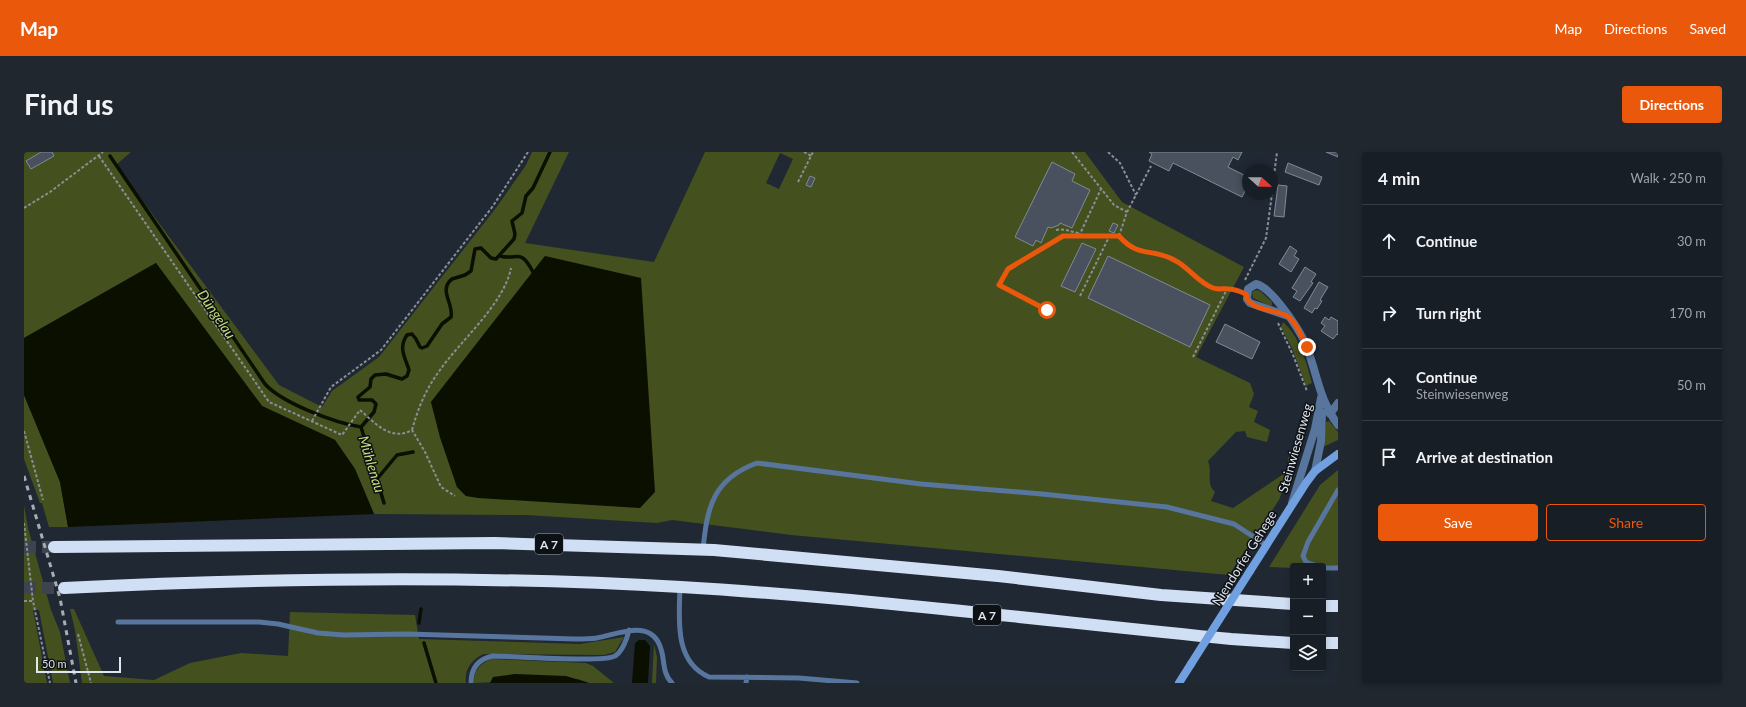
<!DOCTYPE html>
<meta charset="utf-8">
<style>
:root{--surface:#181e26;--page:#21272e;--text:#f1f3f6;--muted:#9fa2a7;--line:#363c43;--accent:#ea580c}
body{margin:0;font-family:Lato,sans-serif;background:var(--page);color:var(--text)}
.controls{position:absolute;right:12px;bottom:12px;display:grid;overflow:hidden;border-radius:4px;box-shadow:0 2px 6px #0003}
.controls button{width:36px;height:36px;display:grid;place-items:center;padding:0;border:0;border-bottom:1px solid var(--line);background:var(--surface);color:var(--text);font:20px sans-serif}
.compass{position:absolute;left:1218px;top:12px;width:36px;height:36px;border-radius:50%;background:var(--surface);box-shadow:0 2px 6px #0003;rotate:111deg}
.scale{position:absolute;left:12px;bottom:10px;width:85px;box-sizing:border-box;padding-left:4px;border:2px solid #e0e6ed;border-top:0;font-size:11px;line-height:14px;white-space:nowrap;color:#e0e6ed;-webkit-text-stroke:3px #0d1015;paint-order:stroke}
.stop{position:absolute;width:12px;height:12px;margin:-9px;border:3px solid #ea580c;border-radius:50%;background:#fff}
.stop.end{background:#ea580c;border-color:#fff;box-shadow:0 1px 4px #0008}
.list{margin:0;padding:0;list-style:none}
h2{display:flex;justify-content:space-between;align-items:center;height:52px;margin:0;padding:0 16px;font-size:17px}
h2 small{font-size:13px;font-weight:400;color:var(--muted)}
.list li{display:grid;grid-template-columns:26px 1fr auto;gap:12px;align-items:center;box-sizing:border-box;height:72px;padding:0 16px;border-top:1px solid var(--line)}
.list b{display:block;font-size:15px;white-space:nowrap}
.list p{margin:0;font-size:13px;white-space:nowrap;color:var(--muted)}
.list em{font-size:13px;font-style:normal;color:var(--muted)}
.actions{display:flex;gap:8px;padding:12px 16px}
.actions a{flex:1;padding:9px 0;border:1px solid var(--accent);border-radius:4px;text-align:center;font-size:14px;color:var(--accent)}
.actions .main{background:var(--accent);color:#fff}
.icon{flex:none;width:22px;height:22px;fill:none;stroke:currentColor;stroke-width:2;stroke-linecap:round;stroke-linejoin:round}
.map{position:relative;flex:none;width:1314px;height:531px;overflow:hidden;border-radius:4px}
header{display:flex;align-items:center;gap:24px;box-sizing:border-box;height:56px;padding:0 20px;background:var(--accent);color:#fff}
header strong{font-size:19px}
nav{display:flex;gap:22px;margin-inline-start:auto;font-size:14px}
.intro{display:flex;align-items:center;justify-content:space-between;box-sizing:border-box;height:96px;padding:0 24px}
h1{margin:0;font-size:28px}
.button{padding:10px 18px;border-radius:4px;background:var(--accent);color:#fff;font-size:14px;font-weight:700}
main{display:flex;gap:24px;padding:0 24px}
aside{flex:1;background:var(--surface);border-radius:4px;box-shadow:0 2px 6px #0003}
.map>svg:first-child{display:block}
.green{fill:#44501e;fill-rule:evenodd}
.water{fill:#0a0f00}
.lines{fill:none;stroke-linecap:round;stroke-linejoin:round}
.stream{stroke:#0a0f00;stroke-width:3.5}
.building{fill:#48515d;stroke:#818a98}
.highway-tunnel{stroke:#3d444f;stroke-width:12;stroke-dasharray:12 6;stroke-linecap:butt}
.path{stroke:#888f97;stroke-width:2;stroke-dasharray:3 2;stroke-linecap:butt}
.lane{stroke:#57759d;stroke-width:5}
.street{stroke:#57759d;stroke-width:8}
.secondary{stroke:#71a0e1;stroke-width:8}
.highway{stroke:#d1dff4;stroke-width:12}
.rail{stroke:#a6adb5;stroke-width:3;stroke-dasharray:5 5;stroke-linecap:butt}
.secondary-bridge{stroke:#71a0e1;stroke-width:8}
.route{stroke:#ea580c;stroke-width:5}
.labels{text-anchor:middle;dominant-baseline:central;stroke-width:3;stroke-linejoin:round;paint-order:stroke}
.shield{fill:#0d1015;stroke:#a1a6ac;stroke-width:1}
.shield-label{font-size:12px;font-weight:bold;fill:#e0e6ed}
.street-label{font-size:13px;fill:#e0e6ed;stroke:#0d1015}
.water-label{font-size:14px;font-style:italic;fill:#c5de79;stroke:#0d1015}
</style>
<header>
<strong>Map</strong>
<nav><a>Map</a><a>Directions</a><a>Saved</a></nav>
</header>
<div class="intro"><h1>Find us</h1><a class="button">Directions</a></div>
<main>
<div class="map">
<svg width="1314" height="531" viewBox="0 0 1314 531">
<rect width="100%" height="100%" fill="#202833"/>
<path class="green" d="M0,0H107L92,13L255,233L298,255L308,239L355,205L472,56L502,13L508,0H545L501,91L630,110L681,0H1061L1098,50L1220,115L1172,205L1226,231L1230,242L1225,255L1234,259L1230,270L1246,278L1243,290L1223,285L1221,279L1212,280L1184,309C1189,321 1181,330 1191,340L1187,349L1209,356L1264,319V305L1271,307L1255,348L1205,423L767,383L648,368L633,371L502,363L350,362L331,317L311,288L238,254L132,111L0,186ZM756,1L769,7L755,37L742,31ZM521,104L442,344L433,335L416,285L407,250Z
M1232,138L1236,139L1248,150V153L1246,154L1229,146L1228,140Z
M1259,170C1276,185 1282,209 1288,231L1282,234L1268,196L1257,175Z
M0,243L36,330L44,375H25L18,351H16L0,307Z
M1305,269L1314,280V288L1299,295L1302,270Z
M1314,318V418L1299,414H1269V416L1245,415L1296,333Z
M0,353L4,376L27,458L36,480L46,531H29L15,458H9L23,531H0Z
M46,457H50L80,524L130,528L166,511L217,501L264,504L266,460L391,463L395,487L556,492L600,485L591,500L580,503L460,502C448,507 440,517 442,531H58L51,478Z
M630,492L633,505L632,531H628Z
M468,507L562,511L569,514L590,531H565L554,527L450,531C449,518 457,511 468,507Z"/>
<path class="water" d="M521,104L617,126L631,340L616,356L454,346L442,344L433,335L416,285L407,250Z
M132,111L238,254L311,288L331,317L350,362L44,375L36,330L0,243V186Z
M615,488H621L626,494L624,531H608L611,491Z
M491,522L542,524L565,531H466L469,525Z"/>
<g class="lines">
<path class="stream" d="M86,4L241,232C258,251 311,271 337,275
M476,104C494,109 496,95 509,120
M353,327L373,303L389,300
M360,351L337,275L350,260L352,252L348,248H335L334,245L346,235L347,227L351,223L362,222L378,227L383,224L385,218C381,205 374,196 383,183L388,182L392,187L396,195L398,196L403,194L418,172L427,165C430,152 414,138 428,127L441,123L447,119L451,97L457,96L467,106L472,107L490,87L491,82L488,69L498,61L502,44L509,36L526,0
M395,471L397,457
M400,491L412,531"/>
</g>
<path class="building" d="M17,0H28L30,4L7,17L2,9Z
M1125,0H1218L1214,8L1209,5L1204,15L1224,25V33L1218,45L1149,11L1145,19L1125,9L1128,2Z
M1302,0H1314V5Z
M1028,10L1051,22L1048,29L1066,38L1048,76L1036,71L1035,73L1027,76L1024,75L1017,91L1012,88L1009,94L991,85Z
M1264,11L1298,25L1295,33L1261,20Z
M786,24L791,26L787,35L782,33Z
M1254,33L1263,34L1260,65L1250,64Z
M1089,71L1094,73L1090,81L1085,79Z
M1058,91L1072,97L1051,140L1037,134Z
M1266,94L1273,99L1270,104L1275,107L1267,120L1255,112Z
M1084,104L1186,153L1166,195L1064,146Z
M1281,115L1292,122L1287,130L1289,131L1276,149L1269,145L1273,139L1268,136Z
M1295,130L1304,135L1296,148L1298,149L1293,157L1291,156L1288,161L1280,156Z
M1301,165L1305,168L1307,165L1314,169V183L1313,182L1309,187L1297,179L1301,174L1297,171Z
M1201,172L1236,190L1228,207L1192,190Z"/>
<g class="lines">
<path class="highway-tunnel" d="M0,395H30
M0,436H40"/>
<path class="path" d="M780,0L787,4
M1048,0L1090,53L1103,60
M1084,0L1096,11L1112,43
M75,4L245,250L318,283L336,258C351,271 367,290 388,278L401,300L417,335L431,344
M774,30L789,0
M1248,39L1253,0
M0,56L26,40L79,0
M1032,78C1041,76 1046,80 1055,81
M1055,84L1077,37
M1095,84L1103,60L1127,14
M1221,128L1242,86L1248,42
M1203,137L1216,139
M1056,144L1085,85
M1023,158L975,133L984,117L1039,84H1095C1113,105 1128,97 1150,107C1165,114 1175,133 1191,137C1194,138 1199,137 1203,137L1169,205
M1254,171L1269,203L1283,239
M288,269L307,235L357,198L469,54L504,0
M388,278C394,256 402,237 416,218C437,188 480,152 487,116
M0,279L19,348
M0,371L9,449L26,531
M0,449H9
M54,482L67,531"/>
<path class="lane" d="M679,398C683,355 689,327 733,311L897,332L1018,342L1143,355L1210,372L1242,393
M1293,414L1282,410L1279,404L1284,390L1314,338
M1299,416H1314
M656,436C655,467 650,510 685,525L775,526L833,531
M94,470H235L254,472L294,481L320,483L383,482L551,487C559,487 566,487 573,486C595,482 628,466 637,497C641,509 638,521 648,531
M447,531C447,516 454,507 469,504C487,504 580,511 591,504C598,500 603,487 605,478
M722,531L723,525"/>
<path class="street" d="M1264,164L1226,151L1223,147L1224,137L1232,132C1248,135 1278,181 1283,196C1294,225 1295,247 1314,273
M1306,262L1314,251
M1291,319L1297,289L1298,261
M1268,351L1291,277L1297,246"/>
<path class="secondary" d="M1226,419L1282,331L1291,319L1314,302
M1155,531L1167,512"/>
<path class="highway" d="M30,395L471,391L690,398L974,424L1137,443L1269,452
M40,436C245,426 452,423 657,435C841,446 1024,469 1207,487L1269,491
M1299,454H1314
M1299,491H1314"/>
<path class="rail" d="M0,324L36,446L52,531"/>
<path class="secondary-bridge" d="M1167,512L1226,419"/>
</g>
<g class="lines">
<path class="route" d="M1023,158L975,133L984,117L1039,84H1095C1115,107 1129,95 1152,109C1165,116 1175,131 1189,136C1194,138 1200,136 1205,137C1211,137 1217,140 1222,142L1223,147C1231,159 1250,157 1263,164C1272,169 1278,186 1283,195"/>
</g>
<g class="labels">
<g class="shield">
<rect x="511" y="382" width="28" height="20" rx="3"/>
<rect x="949" y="453" width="28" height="20" rx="3"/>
</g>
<g class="shield-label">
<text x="525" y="392">A 7</text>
<text x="963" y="463">A 7</text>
</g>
<g class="street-label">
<text transform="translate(1271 296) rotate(-74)">Steinwiesenweg</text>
<text transform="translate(1220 406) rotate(-58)">Niendorfer Gehege</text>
</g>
<g class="water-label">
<text transform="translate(193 162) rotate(56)">Düngelau</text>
<text transform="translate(348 312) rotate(73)">Mühlenau</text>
</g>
</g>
</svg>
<div class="controls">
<button>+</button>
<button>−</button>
<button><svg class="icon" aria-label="layers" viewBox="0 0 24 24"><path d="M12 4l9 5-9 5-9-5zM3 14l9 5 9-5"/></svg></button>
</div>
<svg class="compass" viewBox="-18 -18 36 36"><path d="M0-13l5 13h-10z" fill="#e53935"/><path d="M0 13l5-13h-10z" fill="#9fa2a7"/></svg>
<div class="scale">50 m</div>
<div class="stop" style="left:1023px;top:158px"></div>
<div class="stop end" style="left:1283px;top:195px"></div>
</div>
<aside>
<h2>4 min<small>Walk · 250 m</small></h2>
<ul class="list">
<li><svg class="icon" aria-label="ahead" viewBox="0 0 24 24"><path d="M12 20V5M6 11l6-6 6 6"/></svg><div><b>Continue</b></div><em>30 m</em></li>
<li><svg class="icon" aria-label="right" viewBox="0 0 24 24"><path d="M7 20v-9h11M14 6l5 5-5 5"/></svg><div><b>Turn right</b></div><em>170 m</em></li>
<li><svg class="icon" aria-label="ahead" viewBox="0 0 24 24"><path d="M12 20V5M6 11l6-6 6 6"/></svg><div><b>Continue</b><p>Steinwiesenweg</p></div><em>50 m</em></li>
<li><svg class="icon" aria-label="arrive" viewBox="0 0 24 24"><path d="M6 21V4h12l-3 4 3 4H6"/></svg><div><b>Arrive at destination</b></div></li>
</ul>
<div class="actions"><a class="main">Save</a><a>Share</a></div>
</aside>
</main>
